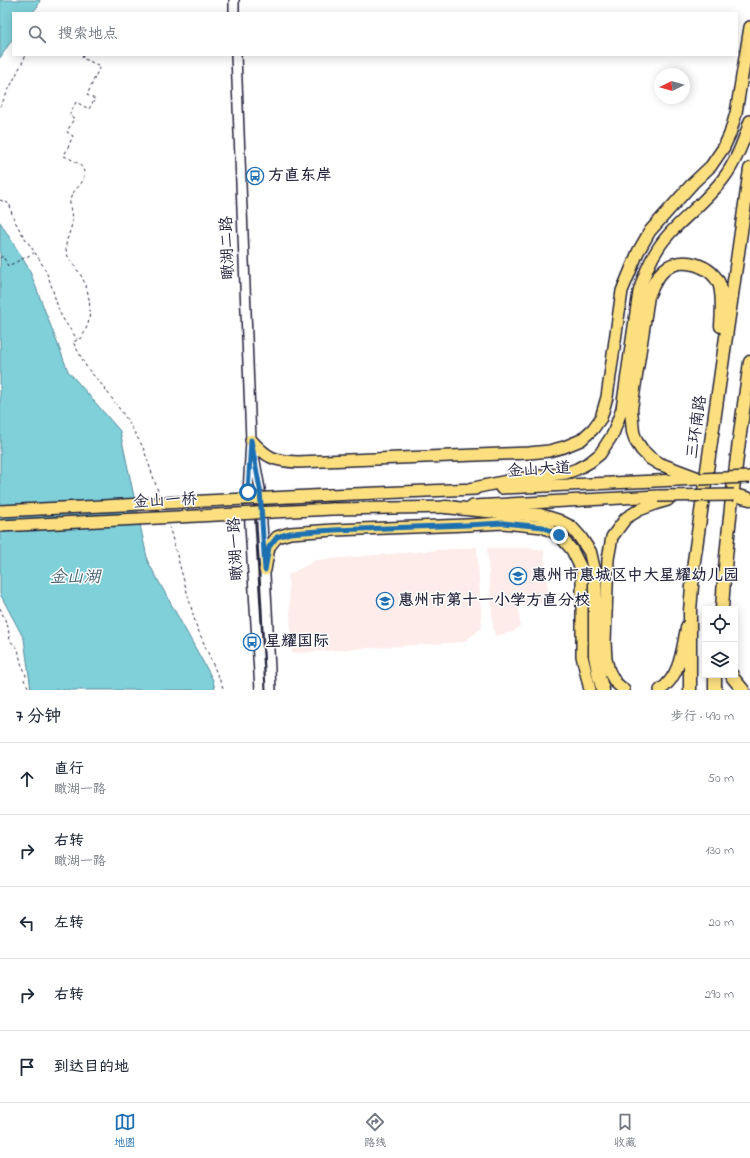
<!DOCTYPE html>
<html lang="zh">
<meta charset="utf-8">
<style>
:root{--surface:#fff;--page:#f2f2f3;--text:#1f2937;--muted:#747a83;--line:#e0e1e3;--accent:#1f6fb2}
body{margin:0;font-family:"Indie Flower","LXGW WenKai TC",sans-serif;background:var(--page);color:var(--text)}
.controls{position:absolute;right:12px;bottom:12px;display:grid;overflow:hidden;border-radius:0px;box-shadow:0 2px 10px #0003}
.controls button{width:36px;height:36px;display:grid;place-items:center;padding:0;border:0;border-bottom:1px solid var(--line);background:var(--surface);color:var(--text);font:20px sans-serif}
.compass{position:absolute;left:654px;top:68px;width:36px;height:36px;border-radius:50%;background:var(--surface);box-shadow:0 2px 10px #0003;rotate:265deg}
.stop{position:absolute;width:12px;height:12px;margin:-9px;border:3px solid #1f6fb2;border-radius:50%;background:#fff}
.stop.end{background:#1f6fb2;border-color:#fff;box-shadow:0 1px 4px #0008}
.list{margin:0;padding:0;list-style:none}
h2{display:flex;justify-content:space-between;align-items:center;height:52px;margin:0;padding:0 16px;font-size:17px}
h2 small{font-size:13px;font-weight:400;color:var(--muted)}
.list li{display:grid;grid-template-columns:26px 1fr auto;gap:12px;align-items:center;box-sizing:border-box;height:72px;padding:0 16px;border-top:1px solid var(--line)}
.list b{display:block;font-size:15px;white-space:nowrap}
.list p{margin:0;font-size:13px;white-space:nowrap;color:var(--muted)}
.list em{font-size:13px;font-style:normal;color:var(--muted)}
.icon{flex:none;width:22px;height:22px;fill:none;stroke:currentColor;stroke-width:2;stroke-linecap:round;stroke-linejoin:round}
.map{position:relative;flex:none;width:750px;height:690px;overflow:hidden}
.search{position:absolute;background:var(--surface);box-shadow:0 2px 10px #0003;left:12px;right:12px;top:12px;height:44px;display:flex;align-items:center;gap:10px;box-sizing:border-box;padding:0 14px;border-radius:0px;color:var(--muted);font-size:15px}
.sheet{height:412px;background:var(--surface)}
nav{display:flex;justify-content:space-around;align-items:center;box-sizing:border-box;height:56px;border-top:1px solid var(--line);background:var(--surface);font-size:11px;color:var(--muted)}
nav a{display:grid;justify-items:center;gap:2px}
nav .on{color:var(--accent)}
.map>svg:first-child{display:block}
.built{fill:#feecea}
.water{fill:#7fd0d9;stroke:#5a8a9a}
.lines{fill:none;stroke-linecap:round;stroke-linejoin:round}
.secondary-casing{stroke:#22223b;stroke-width:12}
.primary-casing{stroke:#22223b;stroke-width:14}
.highway-casing{stroke:#22223b;stroke-width:15}
.path{stroke:#22223b;stroke-width:1;stroke-dasharray:3 3;stroke-linecap:butt}
.secondary{stroke:#fff;stroke-width:9}
.primary{stroke:#fce080;stroke-width:11}
.highway{stroke:#fce080;stroke-width:12}
.primary-bridge-casing{stroke:#22223b;stroke-width:14;stroke-linecap:butt}
.primary-bridge{stroke:#fce080;stroke-width:11}
.route{stroke:#1f6fb2;stroke-width:5}
.labels{text-anchor:middle;dominant-baseline:central;stroke-width:3;stroke-linejoin:round;paint-order:stroke}
.poi-label{font-size:16px;font-weight:bold;fill:#22223b;stroke:#fff;text-anchor:start}
.street-label{font-size:16px;fill:#22223b;stroke:#fff}
.water-label{font-size:17px;font-style:italic;fill:#435f72;stroke:#fff}
</style>
<div class="map">
<svg width="750" height="690" viewBox="0 0 750 690">
<rect width="100%" height="100%" fill="#fff"/>
<filter id="ink" filterUnits="userSpaceOnUse"><feTurbulence type="fractalNoise" baseFrequency=".025" numOctaves="2"/><feDisplacementMap in="SourceGraphic" scale="8" xChannelSelector="R" yChannelSelector="G"/><feConvolveMatrix kernelMatrix="1 2 1 2 8 2 1 2 1" color-interpolation-filters="sRGB"/></filter>
<g filter="url(#ink)">
<path class="built" d="M477,547L482,628L464,642L292,653L288,575L316,560Z
M487,548H529L544,550L549,603L519,606L520,626L513,632L495,636L493,627Z"/>
<path class="water" d="M0,0H40L38,6L32,13H13V38L0,58Z
M0,222L29,269L68,371L120,431L148,562L213,680L215,690H31L24,639L0,594Z"/>
<g class="lines">
<defs>
<path id="secondary" d="M234,0V13
M236,55L251,440L248,492L260,690
M254,456L260,489L267,609L271,690"/>
<path id="primary" d="M251,440C267,458 274,461 298,462L529,453L549,451L564,447L581,440L593,429L601,418L607,397L622,291L638,252L650,231L693,183L711,166L724,147L730,134L736,113L750,27
M501,488L699,479
M469,489L517,479L566,473L577,469L590,462L600,454L613,434L622,409L639,292C645,271 654,250 670,233C687,215 708,199 723,179C736,162 744,141 750,121
M330,495L475,489
M473,506L658,496
M332,509L454,507
M265,570L269,547L277,537L290,533L334,530L467,525L503,523L543,527L559,535L572,550L582,570V656L590,690
M624,690L615,682L609,671L606,659L605,642L608,559L612,537L626,518L639,510L658,503L668,500
M660,690C681,676 682,648 687,626"/>
<path id="highway" d="M700,479L660,464L650,458L642,450L636,441L633,432L631,409L648,296C652,287 656,277 664,270C681,255 713,265 720,286C723,299 722,313 721,326
M734,495L750,499
M445,507L487,511L540,515L559,521L571,527L580,537L590,552L595,574V656L599,677L603,690
M722,609C727,526 738,444 750,362
M732,675L733,678L743,690
M690,690V611L694,561L750,169
M715,690V675"/>
</defs>
<use href="#secondary" class="secondary-casing"/>
<use href="#primary" class="primary-casing"/>
<use href="#highway" class="highway-casing"/>
<path class="path" d="M83,55L82,58L100,66L87,95L95,99L89,109L76,102L69,116L74,118L67,132L73,136L64,156C75,161 90,167 82,182C79,187 73,191 71,197C68,205 72,213 72,221C72,229 67,236 66,245C65,258 74,264 80,274C89,288 92,308 88,324C86,329 84,333 82,338L73,342L87,368L103,386L126,418L143,447L159,494
M0,107L26,55
M0,200L10,204C11,224 33,247 42,264C51,279 54,297 60,313C64,322 72,331 77,339
M0,258L3,256L8,266L34,253
M169,526L196,625L224,690
M0,608L8,627L10,641L16,646L18,649L21,663L25,672L26,676L24,680L30,690"/>
<use href="#secondary" class="secondary"/>
<use href="#primary" class="primary"/>
<use href="#highway" class="highway"/>
<defs>
<path id="primary-bridge" d="M700,479L750,477
M658,496L734,495
M0,511L330,495
M0,526L332,509"/>
</defs>
<use href="#primary-bridge" class="primary-bridge-casing"/>
<use href="#primary-bridge" class="primary-bridge"/>
</g>
</g>
<g class="lines" filter="url(#ink)">
<path class="route" d="M248,492L251,440L260,489L265,570L269,547L277,537L290,533L334,530L467,525L503,523L543,527L559,535"/>
</g>
<defs>
<symbol id="bus-ring" viewBox="-11 -11 22 22"><circle r="9.5" fill="#fff" stroke="#1f6fb2" stroke-width="1.5"/><path d="M-5-6H5V4H4V6H2V4H-2V6H-4V4H-5ZM-3.5-4V0h7V-4ZM-3.5 1.2v1.5H-2V1.2ZM2 1.2v1.5H3.5V1.2Z" fill="#1f6fb2"/></symbol>
<symbol id="school-ring" viewBox="-11 -11 22 22"><circle r="9.5" fill="#fff" stroke="#1f6fb2" stroke-width="1.5"/><path d="M0-5L7-2L0 1L-7-2ZM-4 1L0 2.5L4 1V4Q0 6-4 4Z" fill="#1f6fb2"/></symbol>
</defs>
<g fill-rule="evenodd">
<use href="#bus-ring" x="245" y="166" width="20" height="20"/>
<use href="#school-ring" x="508" y="566" width="20" height="20"/>
<use href="#school-ring" x="375" y="591" width="20" height="20"/>
<use href="#bus-ring" x="242" y="632" width="20" height="20"/>
</g>
<g class="labels">
<g class="poi-label">
<text x="268" y="176">方直东岸</text>
<text x="531" y="576">惠州市惠城区中大星耀幼儿园</text>
<text x="398" y="601">惠州市第十一小学方直分校</text>
<text x="265" y="642">星耀国际</text>
</g>
<g class="street-label">
<text transform="translate(228 248) rotate(-92)">瞰湖二路</text>
<text transform="translate(697 427) rotate(-82)">三环南路</text>
<text transform="translate(539 470) rotate(-3)">金山大道</text>
<text transform="translate(165 501) rotate(-3)">金山一桥</text>
<text transform="translate(236 549) rotate(-93)">瞰湖一路</text>
</g>
<g class="water-label">
<text x="75" y="577">金山湖</text>
</g>
</g>
</svg>
<div class="controls">
<button><svg class="icon" aria-label="locate" viewBox="0 0 24 24"><circle cx="12" cy="12" r="6"/><path d="M12 2v4M12 18v4M2 12h4M18 12h4"/></svg></button>
<button><svg class="icon" aria-label="layers" viewBox="0 0 24 24"><path d="M12 4l9 5-9 5-9-5zM3 14l9 5 9-5"/></svg></button>
</div>
<svg class="compass" viewBox="-18 -18 36 36"><path d="M0-13l5 13h-10z" fill="#e53935"/><path d="M0 13l5-13h-10z" fill="#747a83"/></svg>
<div class="stop" style="left:248px;top:492px"></div>
<div class="stop end" style="left:559px;top:535px"></div>
<div class="search"><svg class="icon" aria-label="search" viewBox="0 0 24 24"><circle cx="10" cy="10" r="6"/><path d="M15 15l6 6"/></svg>搜索地点</div>
</div>
<section class="sheet">
<h2>7 分钟<small>步行 · 490 m</small></h2>
<ul class="list">
<li><svg class="icon" aria-label="ahead" viewBox="0 0 24 24"><path d="M12 20V5M6 11l6-6 6 6"/></svg><div><b>直行</b><p>瞰湖一路</p></div><em>50 m</em></li>
<li><svg class="icon" aria-label="right" viewBox="0 0 24 24"><path d="M7 20v-9h11M14 6l5 5-5 5"/></svg><div><b>右转</b><p>瞰湖一路</p></div><em>130 m</em></li>
<li><svg class="icon" aria-label="left" viewBox="0 0 24 24"><path d="M17 20v-9H6M10 6l-5 5 5 5"/></svg><div><b>左转</b></div><em>20 m</em></li>
<li><svg class="icon" aria-label="right" viewBox="0 0 24 24"><path d="M7 20v-9h11M14 6l5 5-5 5"/></svg><div><b>右转</b></div><em>290 m</em></li>
<li><svg class="icon" aria-label="arrive" viewBox="0 0 24 24"><path d="M6 21V4h12l-3 4 3 4H6"/></svg><div><b>到达目的地</b></div></li>
</ul>
</section>
<nav>
<a class="on"><svg class="icon" aria-label="map" viewBox="0 0 24 24"><path d="M3 6l6-2 6 2 6-2v14l-6 2-6-2-6 2zM9 4v14M15 6v14"/></svg>地图</a>
<a><svg class="icon" aria-label="directions" viewBox="0 0 24 24"><path d="M12 3l9 9-9 9-9-9zM9 14v-3h6M13 9l2 2-2 2"/></svg>路线</a>
<a><svg class="icon" aria-label="saved" viewBox="0 0 24 24"><path d="M7 4h10v16l-5-4-5 4z"/></svg>收藏</a>
</nav>
